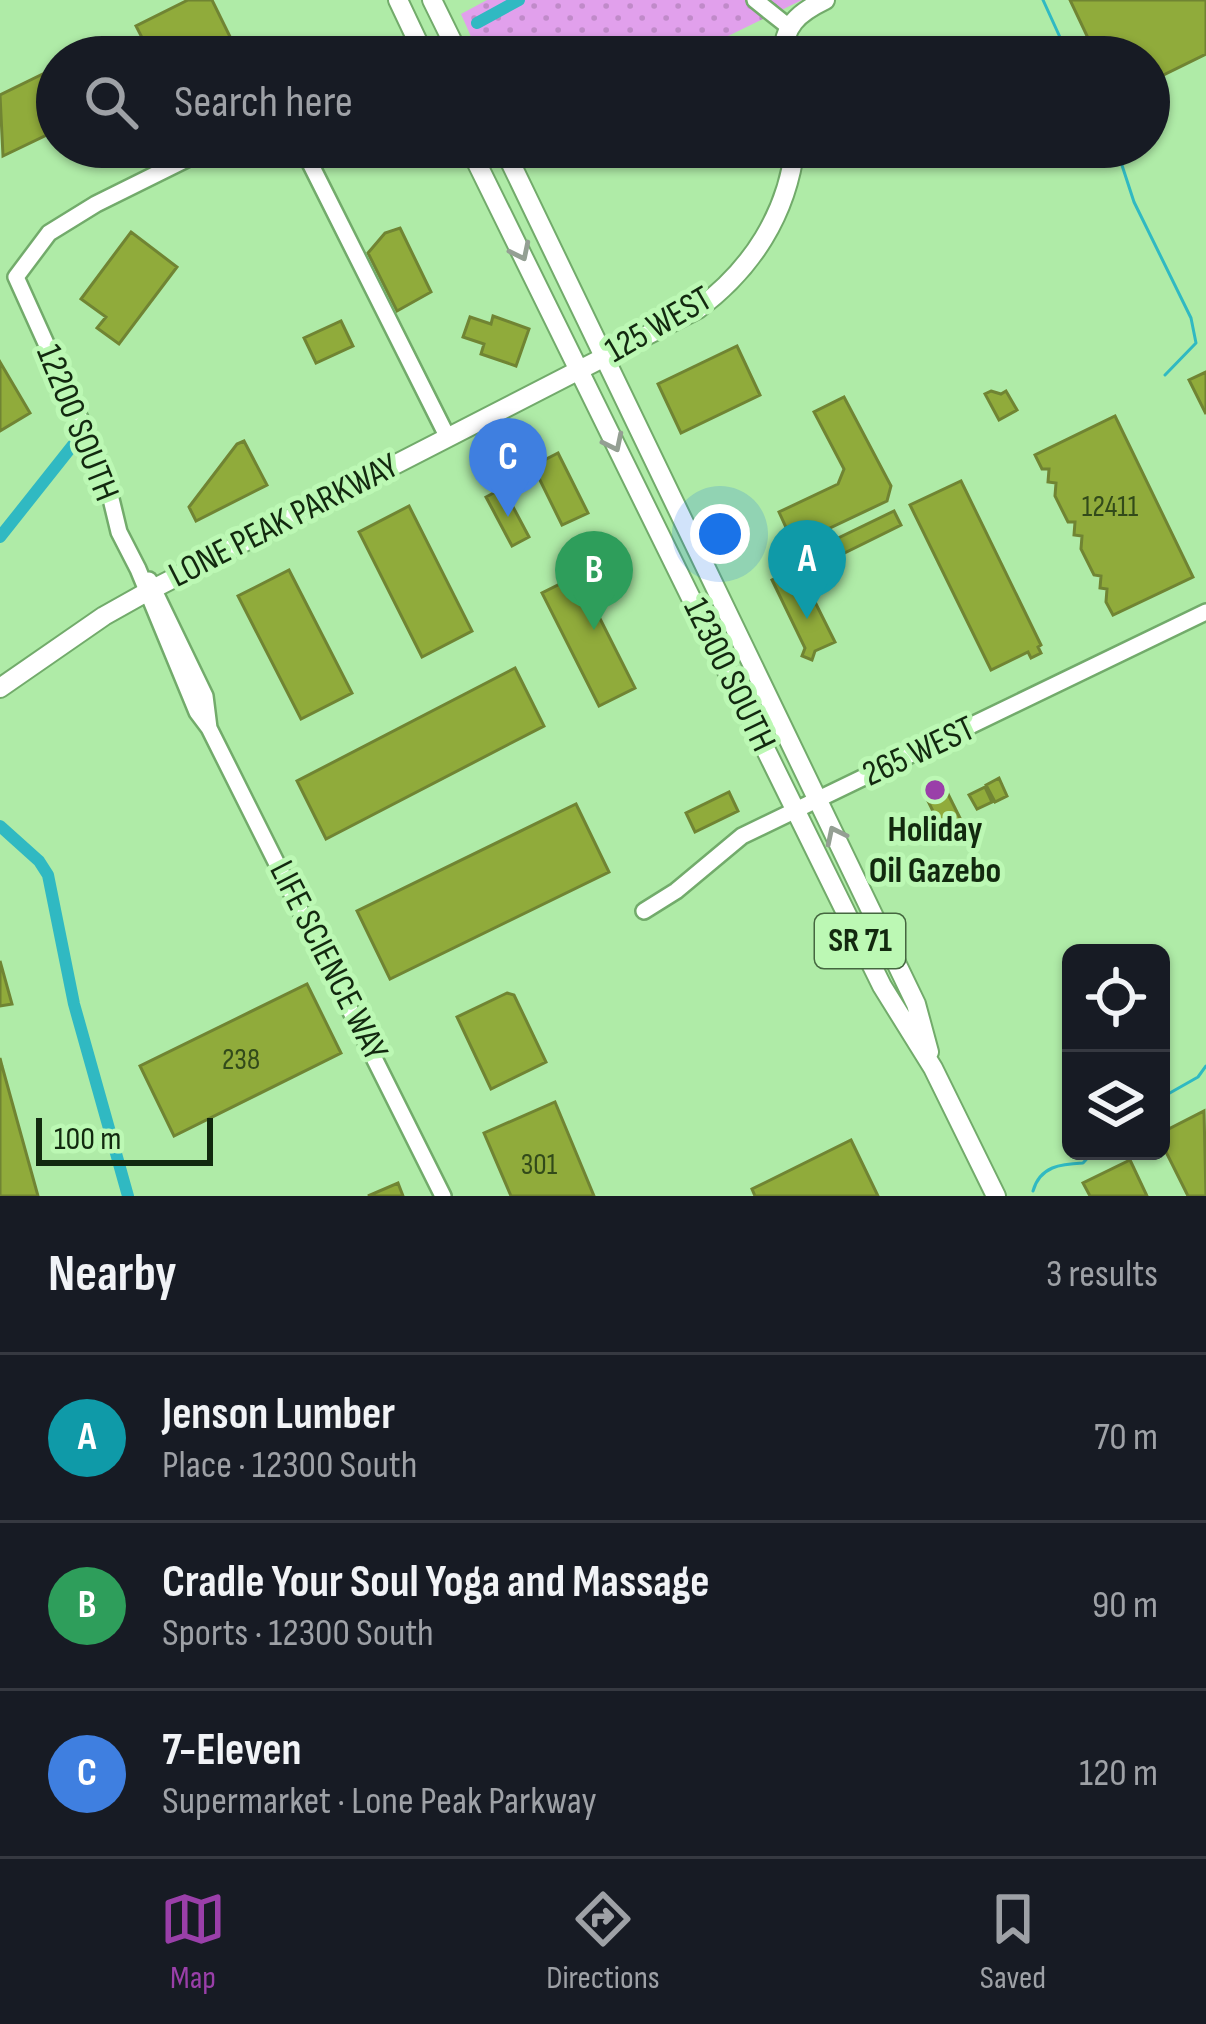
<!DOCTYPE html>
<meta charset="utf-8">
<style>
:root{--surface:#171b24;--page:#20242c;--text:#f1f3f6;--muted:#9ea1a6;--line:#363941;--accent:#9a3fa9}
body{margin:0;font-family:"Sofia Sans Condensed",sans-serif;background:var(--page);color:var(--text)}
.controls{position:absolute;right:36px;bottom:36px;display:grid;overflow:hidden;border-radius:18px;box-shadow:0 3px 9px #0004}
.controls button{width:108px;height:108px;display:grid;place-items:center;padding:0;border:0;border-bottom:3px solid var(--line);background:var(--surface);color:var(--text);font:60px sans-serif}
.scale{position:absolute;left:36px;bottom:30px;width:177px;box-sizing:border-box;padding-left:12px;border:6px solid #12290f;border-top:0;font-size:33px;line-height:42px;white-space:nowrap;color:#12290f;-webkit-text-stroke:9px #bcf8b4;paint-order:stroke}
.you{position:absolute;left:720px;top:534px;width:42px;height:42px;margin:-30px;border:9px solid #fff;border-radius:50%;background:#1a73e8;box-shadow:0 0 0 18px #1a73e833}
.badge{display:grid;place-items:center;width:78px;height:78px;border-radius:50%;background:var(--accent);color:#fff;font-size:39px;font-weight:700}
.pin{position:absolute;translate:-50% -99px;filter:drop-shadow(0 3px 6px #0008)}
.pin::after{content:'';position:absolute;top:63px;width:42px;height:36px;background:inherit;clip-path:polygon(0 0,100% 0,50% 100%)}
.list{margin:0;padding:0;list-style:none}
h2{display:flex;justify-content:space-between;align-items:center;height:156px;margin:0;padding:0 48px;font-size:51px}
h2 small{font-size:39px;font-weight:400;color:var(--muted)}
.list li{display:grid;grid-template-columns:78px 1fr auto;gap:36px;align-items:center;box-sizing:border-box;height:168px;padding:0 48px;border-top:3px solid var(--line)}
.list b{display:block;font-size:45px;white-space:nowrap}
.list p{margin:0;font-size:39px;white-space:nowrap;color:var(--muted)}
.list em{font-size:39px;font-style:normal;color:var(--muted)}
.icon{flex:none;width:66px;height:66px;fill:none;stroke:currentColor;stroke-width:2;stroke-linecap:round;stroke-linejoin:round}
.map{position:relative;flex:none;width:1206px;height:1196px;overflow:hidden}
.search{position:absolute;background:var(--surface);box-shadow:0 3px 9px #0004;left:36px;right:36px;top:36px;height:132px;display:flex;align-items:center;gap:30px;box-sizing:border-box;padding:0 42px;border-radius:66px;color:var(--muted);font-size:45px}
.sheet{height:660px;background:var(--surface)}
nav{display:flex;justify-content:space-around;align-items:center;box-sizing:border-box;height:168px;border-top:3px solid var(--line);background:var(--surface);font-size:33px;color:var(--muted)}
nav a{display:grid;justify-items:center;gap:6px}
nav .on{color:var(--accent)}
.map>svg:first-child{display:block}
.grass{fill:url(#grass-dots)}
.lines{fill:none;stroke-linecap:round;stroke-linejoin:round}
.stream{stroke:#30b9c2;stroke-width:3}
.canal{stroke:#30b9c2;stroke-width:12}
.building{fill:#90ab3b;stroke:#708433;stroke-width:3}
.minor-casing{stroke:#72ab6b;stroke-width:20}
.major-casing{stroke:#72ab6b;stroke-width:22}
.minor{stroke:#fff;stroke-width:15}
.major{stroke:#fff;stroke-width:18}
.oneway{stroke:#949f93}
.poi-dot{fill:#9a3fa9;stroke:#bcf8b4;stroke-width:4.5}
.labels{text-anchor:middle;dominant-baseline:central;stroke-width:10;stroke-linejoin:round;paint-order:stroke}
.number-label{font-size:30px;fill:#324a1a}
.shield{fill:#bcf8b4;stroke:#456740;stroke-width:3}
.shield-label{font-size:33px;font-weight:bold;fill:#12290f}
.street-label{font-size:36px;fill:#12290f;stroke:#bcf8b4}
.poi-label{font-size:36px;font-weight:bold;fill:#12290f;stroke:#bcf8b4}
</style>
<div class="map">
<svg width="1206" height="1196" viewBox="0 0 1206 1196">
<defs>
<pattern id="grass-dots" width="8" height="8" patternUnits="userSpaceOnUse" patternTransform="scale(3)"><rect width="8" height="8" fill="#e1a0ec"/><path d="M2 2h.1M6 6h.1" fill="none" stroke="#c08ac9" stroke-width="1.8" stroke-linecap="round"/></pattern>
</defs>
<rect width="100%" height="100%" fill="#afeba7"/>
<path class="grass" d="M487,0H802L685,57H480L461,14Z"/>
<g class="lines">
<path class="stream" d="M1043,0L1069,57
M1116,147L1134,202L1191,318L1196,343L1165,375
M1161,1098L1198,1077L1206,1066
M1033,1191C1040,1166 1061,1164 1083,1163L1094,1151"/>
<path class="canal" d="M477,23L519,0
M0,537L73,445
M0,826L39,861L48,875L74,1004L128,1196"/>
</g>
<path class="building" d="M188,0H212L240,57H152L136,26Z
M1070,0H1206V54L1149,82V57H1097Z
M53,69L57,78V130L3,156L0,95Z
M400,228L431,292L397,311L368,253L385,233Z
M131,232L177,267L119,344L97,328L106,317L81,299Z
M493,316L529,329L516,366L481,354L484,344L463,337L470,317L491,324Z
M341,321L353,346L316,363L304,338Z
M737,346L760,395L681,433L658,384Z
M0,362L30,413L0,431Z
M1206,372V414L1189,380Z
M991,391L1001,394L1006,391L1017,410L999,420L985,394Z
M844,397L891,486L887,501L794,545L779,512L838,484L844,469L814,412Z
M1115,416L1193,577L1113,615L1106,602L1107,589L1100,588L1101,576L1094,575L1081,549L1082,536L1074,535L1075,522H1068L1055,496L1056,483L1048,482L1049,469H1042L1035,455Z
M244,441L267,485L196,521L189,507L237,444Z
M558,453L588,513L562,525L533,466Z
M961,481L1041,645L1038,647L1041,653L1031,658L1028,652L991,670L910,505Z
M503,488L529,537L512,546L486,497Z
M409,506L472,631L422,657L359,532Z
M894,511L901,525L800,575L793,560Z
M797,568L807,586L812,583L817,593L812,596L835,642L815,651L812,660L802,656L805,648L772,580Z
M289,570L352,693L301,719L238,596Z
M578,575L635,688L599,706L542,593Z
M515,668L544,726L326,839L297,781Z
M999,778L1007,796L995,802L986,785Z
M941,783L944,790L930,798L926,790Z
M985,787L992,802L977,809L969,795Z
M946,790L966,830L947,840L927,799Z
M729,792L738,811L695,832L686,813Z
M576,804L609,872L390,979L357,911Z
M0,961L12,1004L0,1006Z
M307,984L341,1053L174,1136L140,1066Z
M507,993L514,995L546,1062L491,1089L457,1017Z
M0,1058L2,1066L38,1196H0Z
M555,1102L594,1196H511L484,1133Z
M1204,1111L1206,1196H1188L1161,1142V1133Z
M851,1140L878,1196H755L752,1189Z
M1130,1160L1147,1196H1090L1083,1183Z
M398,1183L403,1196H368Z"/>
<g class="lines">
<defs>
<path id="minor" d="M755,0L789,27
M211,147L96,204L49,233L16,277L105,474L119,532L138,569L197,712L209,728L443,1196
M302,147L447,436
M149,580L205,696L209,728
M644,911L676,891L742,836L1206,612"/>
<path id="major" d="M398,0L425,57
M432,0L460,57
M783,57C783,26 798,13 825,0
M469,147L882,986L933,1068L996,1196
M503,147L916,1004L929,1052
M0,688L104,616L145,593L698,309C752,269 787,214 795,147"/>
</defs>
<use href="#minor" class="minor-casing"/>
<use href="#major" class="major-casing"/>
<use href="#minor" class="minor"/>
<use href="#major" class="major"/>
</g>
<defs><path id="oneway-chevron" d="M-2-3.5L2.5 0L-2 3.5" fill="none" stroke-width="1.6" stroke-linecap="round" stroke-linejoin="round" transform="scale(3)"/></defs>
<g class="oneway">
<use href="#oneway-chevron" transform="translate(521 252) rotate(64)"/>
<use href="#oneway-chevron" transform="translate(614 443) rotate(64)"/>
<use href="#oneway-chevron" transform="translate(835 835) rotate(-116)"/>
</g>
<circle class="poi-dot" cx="935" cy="790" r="12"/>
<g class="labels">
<g class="number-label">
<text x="1110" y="507">12411</text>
<text x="241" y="1060">238</text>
<text x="539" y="1165">301</text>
</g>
<rect class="shield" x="815" y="914" width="90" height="54" rx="9"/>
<g class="shield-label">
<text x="860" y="941">SR 71</text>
</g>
<g class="street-label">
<text transform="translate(659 325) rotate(-30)">125 WEST</text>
<text transform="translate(77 423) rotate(68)">12200 SOUTH</text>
<text transform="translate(284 521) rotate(-27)">LONE PEAK PARKWAY</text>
<text transform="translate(729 675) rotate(64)">12300 SOUTH</text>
<text transform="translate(919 752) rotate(-25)">265 WEST</text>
<text transform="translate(328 961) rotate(63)">LIFE SCIENCE WAY</text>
</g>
<g class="poi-label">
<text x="935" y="830">Holiday<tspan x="935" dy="41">Oil Gazebo</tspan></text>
</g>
</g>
</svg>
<div class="controls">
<button><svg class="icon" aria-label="locate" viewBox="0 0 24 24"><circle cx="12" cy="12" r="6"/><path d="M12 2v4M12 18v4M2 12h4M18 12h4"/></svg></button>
<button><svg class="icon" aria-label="layers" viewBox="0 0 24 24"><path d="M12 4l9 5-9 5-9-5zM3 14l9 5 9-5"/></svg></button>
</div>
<div class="scale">100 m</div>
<div class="you"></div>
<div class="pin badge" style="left:807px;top:619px;background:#0f9aa8">A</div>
<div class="pin badge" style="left:594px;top:630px;background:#2e9e5b">B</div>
<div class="pin badge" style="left:508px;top:517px;background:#3f7fe0">C</div>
<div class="search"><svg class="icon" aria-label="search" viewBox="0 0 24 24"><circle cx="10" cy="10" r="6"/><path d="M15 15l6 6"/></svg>Search here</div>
</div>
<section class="sheet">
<h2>Nearby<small>3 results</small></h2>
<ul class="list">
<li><span class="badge" style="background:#0f9aa8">A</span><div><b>Jenson Lumber</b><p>Place · 12300 South</p></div><em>70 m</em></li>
<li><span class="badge" style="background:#2e9e5b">B</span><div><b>Cradle Your Soul Yoga and Massage</b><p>Sports · 12300 South</p></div><em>90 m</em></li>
<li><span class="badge" style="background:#3f7fe0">C</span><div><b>7-Eleven</b><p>Supermarket · Lone Peak Parkway</p></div><em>120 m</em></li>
</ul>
</section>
<nav>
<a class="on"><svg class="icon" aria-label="map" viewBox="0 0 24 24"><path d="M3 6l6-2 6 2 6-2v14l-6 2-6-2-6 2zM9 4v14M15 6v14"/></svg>Map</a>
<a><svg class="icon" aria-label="directions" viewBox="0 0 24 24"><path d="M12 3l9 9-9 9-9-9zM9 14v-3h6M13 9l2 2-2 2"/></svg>Directions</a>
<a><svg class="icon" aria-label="saved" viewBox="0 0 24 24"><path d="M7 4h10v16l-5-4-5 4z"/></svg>Saved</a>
</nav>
